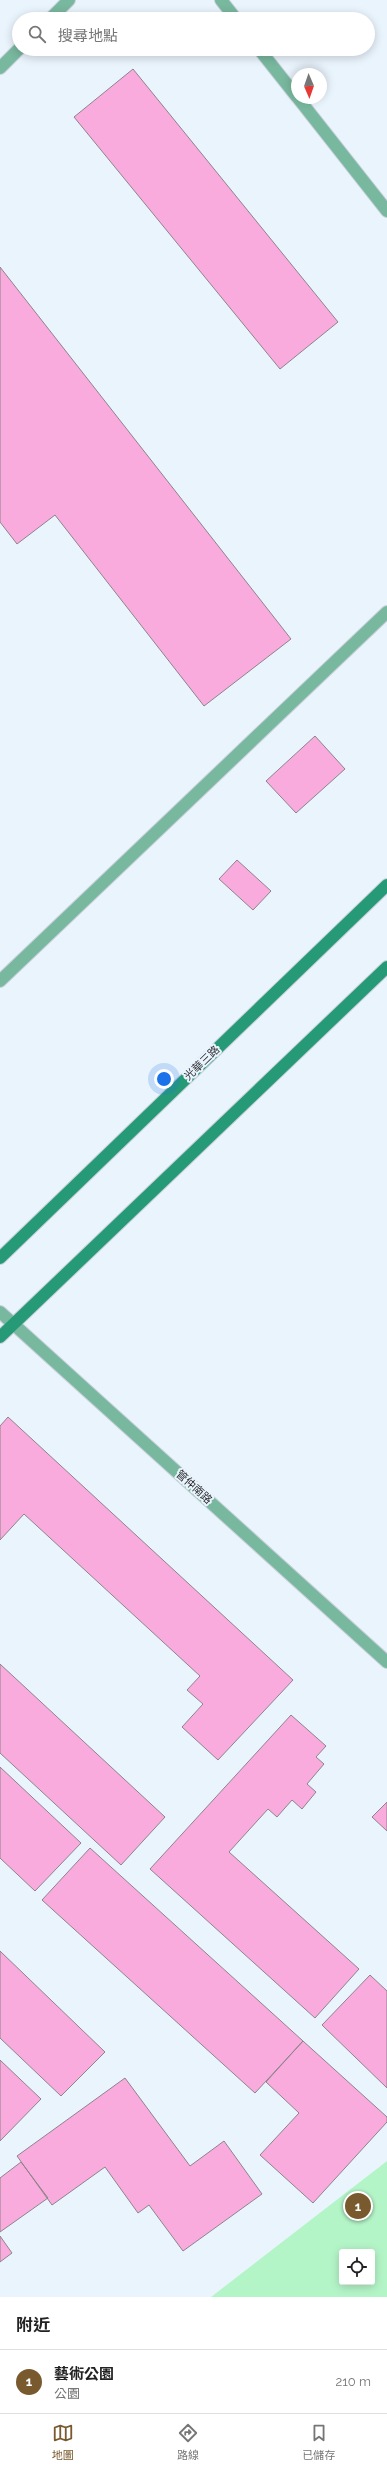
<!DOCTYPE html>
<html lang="zh-TW">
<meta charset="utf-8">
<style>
:root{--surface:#fff;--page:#f2f2f2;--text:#222;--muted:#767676;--line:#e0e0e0;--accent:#795a2f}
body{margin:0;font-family:Raleway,"Noto Sans TC",sans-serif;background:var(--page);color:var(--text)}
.controls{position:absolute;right:12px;bottom:12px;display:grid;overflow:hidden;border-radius:4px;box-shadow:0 2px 10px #0003}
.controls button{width:36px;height:36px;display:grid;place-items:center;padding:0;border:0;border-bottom:1px solid var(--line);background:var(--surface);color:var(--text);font:20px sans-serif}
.compass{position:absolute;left:291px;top:68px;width:36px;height:36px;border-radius:50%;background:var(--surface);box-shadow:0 2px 10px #0003;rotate:178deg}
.you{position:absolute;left:164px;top:1079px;width:14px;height:14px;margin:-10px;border:3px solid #fff;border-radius:50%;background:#1a73e8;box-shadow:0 0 0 6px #1a73e833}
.badge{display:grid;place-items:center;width:26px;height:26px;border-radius:50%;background:var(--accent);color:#fff;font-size:13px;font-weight:700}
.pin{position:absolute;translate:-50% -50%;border:2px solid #fff;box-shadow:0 1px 4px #0006}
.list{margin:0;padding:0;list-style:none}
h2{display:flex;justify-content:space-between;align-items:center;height:52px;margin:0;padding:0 16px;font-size:17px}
h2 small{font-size:13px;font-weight:400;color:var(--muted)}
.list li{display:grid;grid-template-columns:26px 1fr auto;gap:12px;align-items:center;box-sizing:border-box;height:64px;padding:0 16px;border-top:1px solid var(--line)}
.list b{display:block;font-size:15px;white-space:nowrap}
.list p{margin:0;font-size:13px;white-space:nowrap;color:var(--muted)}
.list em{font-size:13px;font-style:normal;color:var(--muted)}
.icon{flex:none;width:22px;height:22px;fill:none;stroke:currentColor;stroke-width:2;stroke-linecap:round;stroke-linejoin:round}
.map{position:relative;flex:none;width:387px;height:2297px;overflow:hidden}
.search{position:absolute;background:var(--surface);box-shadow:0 2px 10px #0003;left:12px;right:12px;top:12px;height:44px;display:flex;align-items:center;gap:10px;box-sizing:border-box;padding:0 14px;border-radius:22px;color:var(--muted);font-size:15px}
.sheet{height:116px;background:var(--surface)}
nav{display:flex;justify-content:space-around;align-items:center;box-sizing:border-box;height:56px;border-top:1px solid var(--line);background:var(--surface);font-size:11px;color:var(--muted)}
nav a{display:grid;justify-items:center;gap:2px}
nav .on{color:var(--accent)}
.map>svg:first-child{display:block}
.green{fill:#b4f5c8;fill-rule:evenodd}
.building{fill:#f9abdd;stroke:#8e848a}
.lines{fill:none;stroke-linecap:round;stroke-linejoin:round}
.lane-casing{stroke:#c8d0d8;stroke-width:14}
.street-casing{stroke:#c8d0d8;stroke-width:14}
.secondary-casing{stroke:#c8d0d8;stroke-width:14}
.lane{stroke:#78b89e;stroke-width:12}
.street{stroke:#78b89e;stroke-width:12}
.secondary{stroke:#269a76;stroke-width:12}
.labels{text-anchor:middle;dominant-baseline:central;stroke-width:4;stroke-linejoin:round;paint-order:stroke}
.street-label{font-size:11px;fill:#2b2e32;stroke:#eaf4fd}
</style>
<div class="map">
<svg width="387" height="2297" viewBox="0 0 387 2297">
<rect width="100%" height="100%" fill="#eaf4fd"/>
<path class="green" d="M387,2161V2297H211ZM342,2252H372V2282H342Z"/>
<path class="building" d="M133,69L338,322L280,369L74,117Z
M0,267L291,639L204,706L55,515L17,544L0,522Z
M315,736L345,769L296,813L266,781Z
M237,860L271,891L253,910L219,879Z
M8,1417L293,1680L218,1760L182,1727L203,1704L187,1690L200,1676L24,1514L0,1540V1426Z
M0,1664L165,1817L121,1865L0,1753Z
M291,1715L326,1746L316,1757L324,1764L307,1784L316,1792L302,1809L292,1800L277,1817L268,1809L229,1852L359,1969L315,2018L150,1869Z
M0,1767L81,1843L35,1891L0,1858Z
M387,1802V1831L372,1817Z
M90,1848L303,2041L255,2093L42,1900Z
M0,1951L105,2052L61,2096L0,2038Z
M370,1975L387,1991V2088L322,2025Z
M303,2041L387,2117V2122L313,2203L260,2155L299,2113L266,2082Z
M0,2060L41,2099L0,2141Z
M125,2078L190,2166L224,2141L262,2194L183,2251L149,2205L138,2213L105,2167L52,2205L17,2156Z
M21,2162L48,2198L0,2232V2178Z
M0,2236L12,2253L0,2262Z"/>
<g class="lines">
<defs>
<path id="lane" d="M221,0L236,19
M50,19L69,0
M259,49L297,97
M0,68L19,49
M298,98L387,211
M0,981L387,612"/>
<path id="street" d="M0,1312L387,1662"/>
<path id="secondary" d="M0,1258L387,885
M0,1337L387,967"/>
</defs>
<use href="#lane" class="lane-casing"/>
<use href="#street" class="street-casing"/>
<use href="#secondary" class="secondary-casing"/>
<use href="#lane" class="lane"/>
<use href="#street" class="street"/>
<use href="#secondary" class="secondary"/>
</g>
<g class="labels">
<g class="street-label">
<text transform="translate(202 1063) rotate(-44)">光華三路</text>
<text transform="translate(194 1487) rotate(42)">管仲南路</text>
</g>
</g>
</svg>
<div class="controls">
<button><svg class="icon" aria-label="locate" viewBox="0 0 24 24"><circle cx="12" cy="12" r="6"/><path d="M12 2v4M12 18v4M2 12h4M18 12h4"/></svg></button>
</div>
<svg class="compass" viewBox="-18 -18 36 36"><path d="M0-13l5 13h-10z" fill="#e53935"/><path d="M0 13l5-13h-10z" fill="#767676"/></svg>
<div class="you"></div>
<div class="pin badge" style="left:358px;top:2206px">1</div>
<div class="search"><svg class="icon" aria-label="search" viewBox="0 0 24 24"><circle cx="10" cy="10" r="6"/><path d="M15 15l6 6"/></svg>搜尋地點</div>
</div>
<section class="sheet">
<h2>附近<small></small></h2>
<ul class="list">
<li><span class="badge">1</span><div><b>藝術公園</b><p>公園</p></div><em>210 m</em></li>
</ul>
</section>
<nav>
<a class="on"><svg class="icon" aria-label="map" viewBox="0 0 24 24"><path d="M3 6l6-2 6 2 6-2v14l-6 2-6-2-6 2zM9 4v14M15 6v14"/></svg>地圖</a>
<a><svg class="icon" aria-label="directions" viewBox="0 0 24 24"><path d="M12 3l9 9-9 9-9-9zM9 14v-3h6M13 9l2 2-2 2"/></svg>路線</a>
<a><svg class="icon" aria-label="saved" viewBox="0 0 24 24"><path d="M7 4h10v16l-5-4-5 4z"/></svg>已儲存</a>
</nav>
